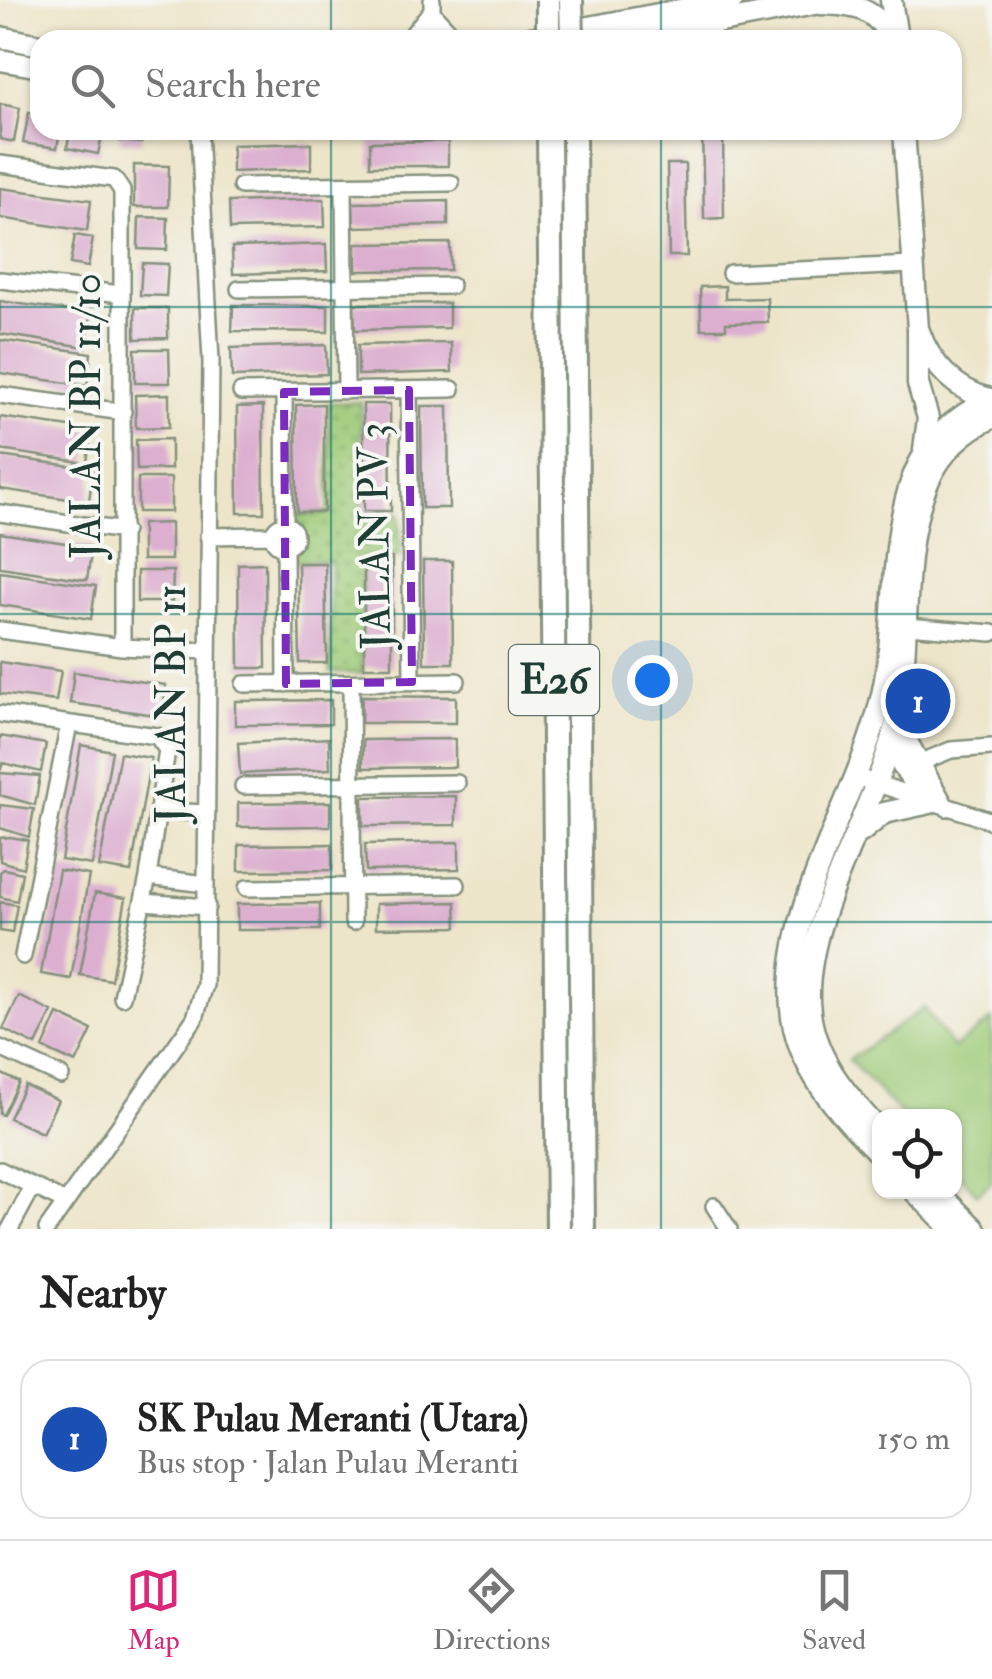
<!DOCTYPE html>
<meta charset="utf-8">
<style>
:root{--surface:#fff;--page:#f6f6f6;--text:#222;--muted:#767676;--line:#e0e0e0;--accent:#db2777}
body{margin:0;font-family:"IM FELL Double Pica",serif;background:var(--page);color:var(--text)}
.controls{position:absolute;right:30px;bottom:30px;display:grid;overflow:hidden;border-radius:20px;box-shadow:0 2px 8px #0004}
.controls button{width:90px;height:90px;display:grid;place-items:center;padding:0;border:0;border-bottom:2px solid var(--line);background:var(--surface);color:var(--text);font:50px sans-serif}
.you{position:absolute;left:652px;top:680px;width:35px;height:35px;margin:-25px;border:8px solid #fff;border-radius:50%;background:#1a73e8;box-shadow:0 0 0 15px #1a73e833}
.badge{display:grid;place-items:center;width:65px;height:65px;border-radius:50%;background:var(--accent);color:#fff;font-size:32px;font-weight:700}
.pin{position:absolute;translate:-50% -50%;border:5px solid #fff;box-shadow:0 2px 10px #0006}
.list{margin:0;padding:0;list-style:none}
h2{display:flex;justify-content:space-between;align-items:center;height:130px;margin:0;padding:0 40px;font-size:42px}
h2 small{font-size:32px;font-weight:400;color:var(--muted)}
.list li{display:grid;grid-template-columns:65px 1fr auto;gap:30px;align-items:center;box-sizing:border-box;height:160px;margin:0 20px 20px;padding:0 20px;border:2px solid var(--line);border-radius:30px}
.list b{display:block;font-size:38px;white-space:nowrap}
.list p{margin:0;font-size:32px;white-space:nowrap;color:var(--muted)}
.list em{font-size:32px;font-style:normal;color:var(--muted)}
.icon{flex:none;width:55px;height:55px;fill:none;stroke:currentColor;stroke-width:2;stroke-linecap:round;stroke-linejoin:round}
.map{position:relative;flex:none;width:992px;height:1229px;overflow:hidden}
.search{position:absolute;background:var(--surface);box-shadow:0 2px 8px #0004;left:30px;right:30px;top:30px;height:110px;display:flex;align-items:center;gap:25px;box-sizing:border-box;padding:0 35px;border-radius:30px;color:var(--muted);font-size:38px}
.sheet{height:310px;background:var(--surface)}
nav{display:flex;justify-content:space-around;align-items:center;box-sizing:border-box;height:140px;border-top:2px solid var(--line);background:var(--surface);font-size:28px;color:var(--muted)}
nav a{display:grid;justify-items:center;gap:5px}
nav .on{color:var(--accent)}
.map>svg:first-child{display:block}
.grass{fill:#9ecb78;stroke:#5e8456;stroke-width:2.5}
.park{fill:url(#park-dots);stroke:#5e8456;stroke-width:2.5}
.building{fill:#dcafd0}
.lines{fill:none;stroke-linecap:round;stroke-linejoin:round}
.minor-casing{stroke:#86917e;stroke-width:20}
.major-casing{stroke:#86917e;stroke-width:25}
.highway-casing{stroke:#86917e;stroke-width:28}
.minor{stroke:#fff;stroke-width:15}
.major{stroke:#fff;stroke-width:20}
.highway{stroke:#fff;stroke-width:22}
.highway-bridge-casing{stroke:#86917e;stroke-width:28;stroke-linecap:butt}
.highway-bridge{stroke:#fff;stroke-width:22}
.marked{fill:none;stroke:#7b2cbf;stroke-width:8;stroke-dasharray:20 12;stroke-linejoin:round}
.grid{fill:none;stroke:#0f766e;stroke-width:2.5;stroke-opacity:0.55}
.labels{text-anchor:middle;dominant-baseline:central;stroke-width:8;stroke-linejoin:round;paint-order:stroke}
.shield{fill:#f6f6f2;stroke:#60746d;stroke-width:2.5}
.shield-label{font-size:40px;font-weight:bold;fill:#1f3d34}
.street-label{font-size:42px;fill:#1f3d34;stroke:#f6f6f2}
</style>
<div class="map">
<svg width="992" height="1229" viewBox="0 0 992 1229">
<defs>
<pattern id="park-dots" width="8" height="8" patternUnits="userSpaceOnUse" patternTransform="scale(2.5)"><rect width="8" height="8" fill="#9ecb78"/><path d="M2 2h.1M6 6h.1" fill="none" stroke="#80a663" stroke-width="1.8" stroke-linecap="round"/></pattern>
</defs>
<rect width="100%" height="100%" fill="#f6f6f2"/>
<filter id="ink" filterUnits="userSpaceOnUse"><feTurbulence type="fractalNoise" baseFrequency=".01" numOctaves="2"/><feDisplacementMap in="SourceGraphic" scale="20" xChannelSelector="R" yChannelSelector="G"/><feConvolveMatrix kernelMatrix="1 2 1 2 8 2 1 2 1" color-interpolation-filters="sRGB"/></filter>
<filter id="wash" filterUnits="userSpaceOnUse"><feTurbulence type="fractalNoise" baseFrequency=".0048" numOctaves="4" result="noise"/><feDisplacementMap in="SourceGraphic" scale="40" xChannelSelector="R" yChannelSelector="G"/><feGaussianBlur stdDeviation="2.25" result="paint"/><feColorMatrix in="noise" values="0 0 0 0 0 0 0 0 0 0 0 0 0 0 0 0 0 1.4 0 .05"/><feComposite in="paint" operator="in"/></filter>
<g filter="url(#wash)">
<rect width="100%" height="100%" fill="#ede5c9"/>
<path class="grass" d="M924,1008L953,1048L992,1020V1182L977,1194L955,1170L954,1116H903L849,1060Z"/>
<path class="park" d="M361,402L362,512L399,513L401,556L362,558V674L330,672L331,561L295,562L294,553L302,531L293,515L329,513V403Z"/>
<g id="blocks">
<path class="building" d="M0,104L20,108L14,142L0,139Z
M29,112L40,114V130H60L57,148L23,143Z
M70,130H103L98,154L67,148Z
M121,130L142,131L141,143L120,141Z
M702,130H723L724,218L704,219Z
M448,141V166H370V142Z
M311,143V169L232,172V145Z
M667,164H685L687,256H669Z
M134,165L169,166L168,207H134Z
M0,188L91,200L87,231L0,218Z
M324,199L325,227L230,229L229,202Z
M448,201V225L354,227L353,203Z
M139,217L168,218L167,250L138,249Z
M75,235L93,238L88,267L70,264Z
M450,243V270L356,271V244Z
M326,244L327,271L233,274L232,247Z
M142,263L168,264L166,296L140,295Z
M725,286V299L767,298L768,322L726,323V329H701L700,287Z
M0,301L91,314L86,347L0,334Z
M449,303V328L355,330L354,304Z
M233,305L328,306V332L232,331Z
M135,308H168V338L135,339Z
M0,340L91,353L87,386L0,373Z
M451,343L452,372L358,375V345Z
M326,345L327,374L232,377L231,348Z
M135,349H169L170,383H135Z
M169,394V427L136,428L135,395Z
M324,404V512H297L296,405Z
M363,404H390L391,511H364Z
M263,406L264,513H238L237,407Z
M421,406H448L449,508H422Z
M0,417L91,430L87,463L0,450Z
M171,439V469L137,470L136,440Z
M0,456L93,469L89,502L0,489Z
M138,478H171V512H138Z
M171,523V560H142V524Z
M0,533L92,547L87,580L0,567Z
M392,558V667H364V559Z
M423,561H452L453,663H424Z
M265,563L266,668H239L238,564Z
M298,563H325L327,663H300Z
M137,571H173L172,602H137Z
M0,572L96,586L91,619L0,605Z
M0,662L61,671L56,701L0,694Z
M74,672L166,685L162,716L70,703Z
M362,696L456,697V723H361Z
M331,700V724L235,725V701Z
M0,736L46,744L41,772L3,763L0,771Z
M329,738L330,769L240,774L238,743Z
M455,739V767L363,768V740Z
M81,745L112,751L92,865L61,860Z
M120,753L151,758L131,872L99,867Z
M0,773L40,776L35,805L0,795Z
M456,796V825L363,826V797Z
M330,802V826L238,827V803Z
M0,805L34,809L29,837L0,828Z
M10,837L28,840L23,868L0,861V838Z
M459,842V869L366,871L365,844Z
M332,844V870L239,871V845Z
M4,869L22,873L17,901L0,897V872Z
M59,870L89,875L71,979L41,974Z
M95,893L126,898L111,980L80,975Z
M0,902L17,905L12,933L0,931Z
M456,902L457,927L376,928V904Z
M320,903V930H237V904Z
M19,996L52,1012L36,1045L3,1029Z
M58,1014L92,1030L76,1063L43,1048Z
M0,1073L19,1082L3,1115L0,1114Z
M25,1085L58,1100L42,1133L9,1118Z"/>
</g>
</g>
<g filter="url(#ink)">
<use href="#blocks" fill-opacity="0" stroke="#86917e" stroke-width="2.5"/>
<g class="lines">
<defs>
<path id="minor" d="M432,0V40
M0,164L114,179L122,191V647
M344,185L346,391
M241,186L451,183
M730,273L913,265
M0,280L121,294
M239,289L451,286
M409,390L412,682
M241,392L452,389
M284,392L285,525
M0,395L123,412
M0,513L124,531
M273 536a11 11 0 1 1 22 0a11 11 0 1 1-22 0Z
M208,536L272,535
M285,548L286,684
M907,626L992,633
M0,630L122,647L207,651
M351,683L353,922
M244,684L457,681
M0,714L157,736L167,750L148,877L122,997
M902,728L947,808
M919,763L951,750L992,747
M856,777L992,821
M243,786L457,783
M160,811L207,813
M148,877L206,884
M247,888L457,885
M144,902L207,907
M23,956L69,724
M0,1048L61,1076
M0,1170L65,1202
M714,1206L729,1229
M10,1229L33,1186
M47,1229L195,1018L205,985L211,361L199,130"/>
<path id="major" d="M891,0L897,38
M820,4C855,5 875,7 892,40
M0,37L40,45
M411,40L431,15L454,40
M520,40L733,0
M628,40L835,0
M0,60L40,67
M904,130L918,329V384L928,418L924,450
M919,331C930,364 956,391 990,399
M900,726L902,765L930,803
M861,832L884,813L930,803
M880,1131C845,1093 811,1055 809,1001C806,909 880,804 898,713C912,638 898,550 929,480C941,453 964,430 992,418
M880,1155C839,1113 796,1069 791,1008C782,904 860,796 882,695C898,623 887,546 913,477C927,439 957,415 992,399
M915,1192L952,1229
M938,1192L975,1229"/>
<path id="highway" d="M549,130L558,1229
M574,130L583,1229"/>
</defs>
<use href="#minor" class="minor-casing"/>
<use href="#major" class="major-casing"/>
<use href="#highway" class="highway-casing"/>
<use href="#minor" class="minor"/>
<use href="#major" class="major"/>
<use href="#highway" class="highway"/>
<defs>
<path id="highway-bridge" d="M548,0V40
M571,0L572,40"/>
</defs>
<use href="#highway-bridge" class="highway-bridge-casing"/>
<use href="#highway-bridge" class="highway-bridge"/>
</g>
</g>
<path class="marked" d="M409,390L412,682L286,684L284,392Z"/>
<path class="grid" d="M331,0V40M661,0V40M331,130V1229M661,130V1229M0,307H992M0,614H992M0,922H992"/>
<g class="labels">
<rect class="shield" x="509" y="645" width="90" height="70" rx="8"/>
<g class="shield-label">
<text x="554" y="680">E26</text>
</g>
<g class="street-label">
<text transform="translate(87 416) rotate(-90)">JALAN BP 11/10</text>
<text transform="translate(375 536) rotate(-91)">JALAN PV 3</text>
<text transform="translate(172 704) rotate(-90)">JALAN BP 11</text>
</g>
</g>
</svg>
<div class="controls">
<button><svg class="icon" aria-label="locate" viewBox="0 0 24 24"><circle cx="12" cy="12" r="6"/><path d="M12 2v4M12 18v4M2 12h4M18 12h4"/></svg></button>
</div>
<div class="you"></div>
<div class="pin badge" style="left:918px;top:701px;background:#1a4fb4">1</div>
<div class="search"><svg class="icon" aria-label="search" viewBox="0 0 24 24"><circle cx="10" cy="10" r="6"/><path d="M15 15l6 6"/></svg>Search here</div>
</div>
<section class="sheet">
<h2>Nearby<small></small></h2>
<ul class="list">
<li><span class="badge" style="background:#1a4fb4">1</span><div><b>SK Pulau Meranti (Utara)</b><p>Bus stop · Jalan Pulau Meranti</p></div><em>150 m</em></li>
</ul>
</section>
<nav>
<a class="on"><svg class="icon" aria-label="map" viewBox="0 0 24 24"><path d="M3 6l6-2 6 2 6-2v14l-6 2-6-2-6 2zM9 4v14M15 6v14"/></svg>Map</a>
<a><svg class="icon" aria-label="directions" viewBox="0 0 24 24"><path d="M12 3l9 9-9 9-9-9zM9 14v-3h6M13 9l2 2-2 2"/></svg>Directions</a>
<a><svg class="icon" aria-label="saved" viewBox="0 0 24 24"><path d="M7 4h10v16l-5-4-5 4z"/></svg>Saved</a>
</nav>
